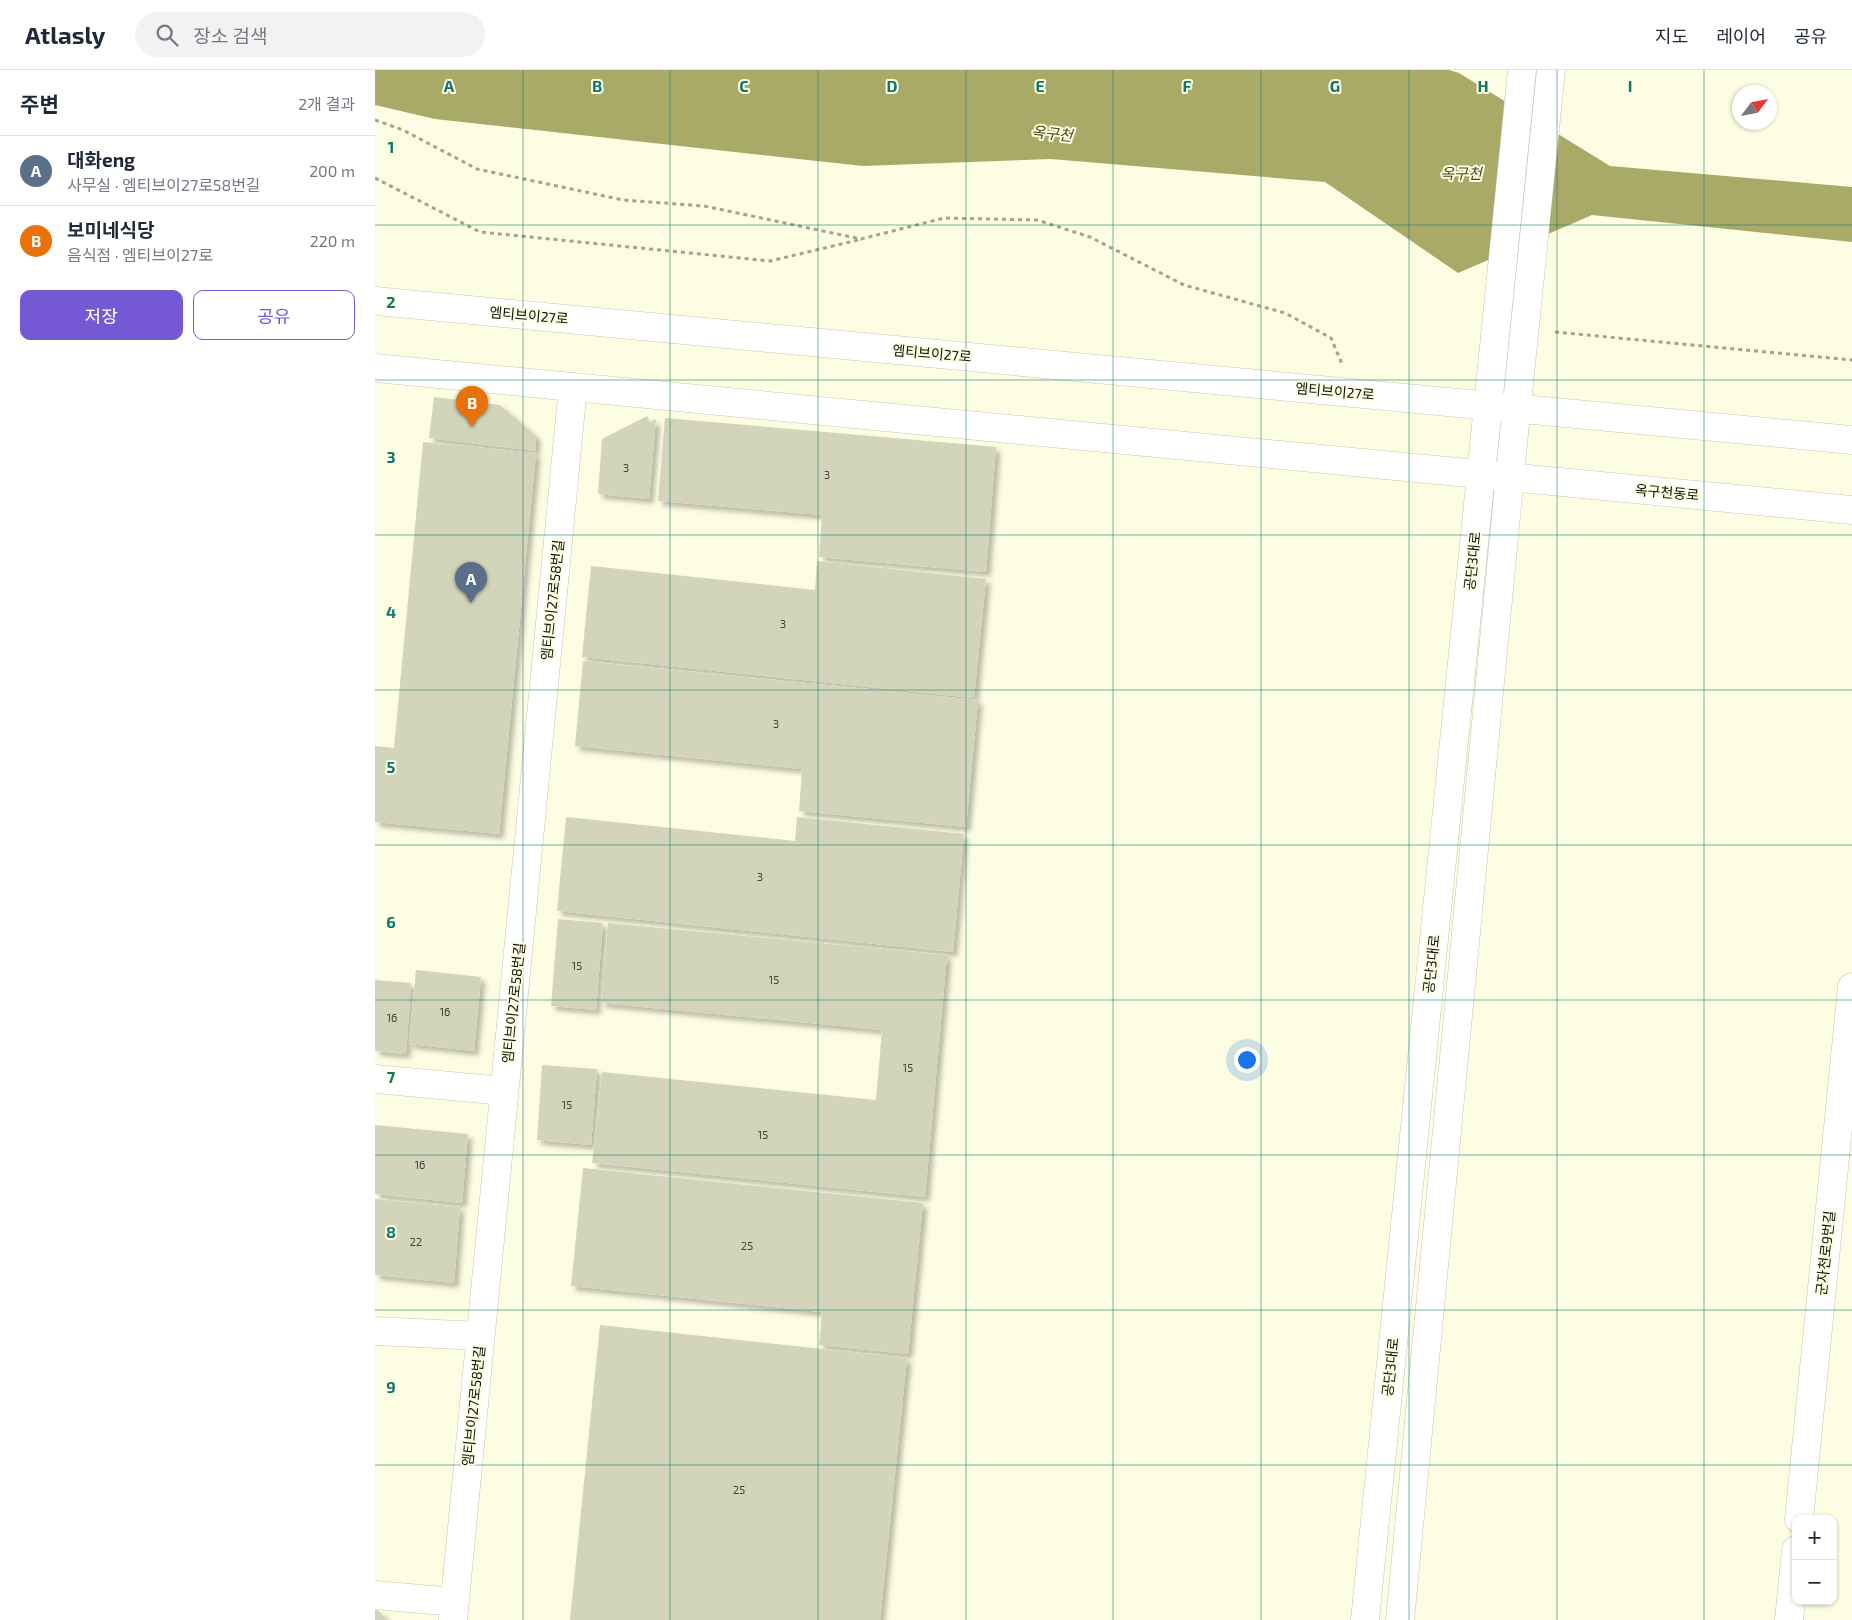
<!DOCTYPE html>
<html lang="ko">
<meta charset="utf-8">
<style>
:root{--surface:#fff;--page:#f2f2f3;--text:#1f2937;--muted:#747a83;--line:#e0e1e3;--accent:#7558d3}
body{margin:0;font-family:"Exo 2","Noto Sans KR",sans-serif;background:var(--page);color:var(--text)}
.controls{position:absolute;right:15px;bottom:15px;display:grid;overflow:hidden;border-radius:10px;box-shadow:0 1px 4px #0004}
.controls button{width:45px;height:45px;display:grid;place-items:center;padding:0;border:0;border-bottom:1px solid var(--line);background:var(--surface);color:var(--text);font:25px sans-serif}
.compass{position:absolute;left:1357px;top:15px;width:45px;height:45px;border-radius:50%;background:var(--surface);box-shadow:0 1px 4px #0004;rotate:58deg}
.you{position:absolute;left:871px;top:989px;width:18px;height:18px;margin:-12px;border:4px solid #fff;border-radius:50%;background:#1a73e8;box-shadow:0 0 0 8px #1a73e833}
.badge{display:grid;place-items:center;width:32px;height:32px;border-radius:50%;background:var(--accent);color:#fff;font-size:16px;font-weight:700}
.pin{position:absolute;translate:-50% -41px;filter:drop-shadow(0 1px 2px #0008)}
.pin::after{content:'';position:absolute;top:26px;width:18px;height:15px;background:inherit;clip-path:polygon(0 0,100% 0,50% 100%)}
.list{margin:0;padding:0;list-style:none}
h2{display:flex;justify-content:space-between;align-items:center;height:65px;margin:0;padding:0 20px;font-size:21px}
h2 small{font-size:16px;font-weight:400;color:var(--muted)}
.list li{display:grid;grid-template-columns:32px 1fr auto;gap:15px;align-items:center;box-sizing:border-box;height:70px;padding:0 20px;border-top:1px solid var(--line)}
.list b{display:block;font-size:19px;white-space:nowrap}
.list p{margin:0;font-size:16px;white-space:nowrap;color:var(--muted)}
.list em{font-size:16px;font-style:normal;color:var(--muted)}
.actions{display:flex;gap:10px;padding:15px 20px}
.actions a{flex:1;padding:11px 0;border:1px solid var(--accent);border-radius:10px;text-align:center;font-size:18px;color:var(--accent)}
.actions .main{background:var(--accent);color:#fff}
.icon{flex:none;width:28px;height:28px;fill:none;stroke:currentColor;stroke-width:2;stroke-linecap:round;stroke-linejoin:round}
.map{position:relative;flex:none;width:1477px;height:1550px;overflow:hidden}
header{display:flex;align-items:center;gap:30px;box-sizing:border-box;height:70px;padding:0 25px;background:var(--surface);border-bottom:1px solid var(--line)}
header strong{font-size:24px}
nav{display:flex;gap:28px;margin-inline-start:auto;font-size:18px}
.search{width:350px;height:45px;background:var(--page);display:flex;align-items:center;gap:12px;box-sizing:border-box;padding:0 18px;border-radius:28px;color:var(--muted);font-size:19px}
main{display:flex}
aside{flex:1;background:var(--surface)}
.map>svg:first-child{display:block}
.water{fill:#a9aa68}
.building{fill:#d3d5bb;filter:url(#shadow)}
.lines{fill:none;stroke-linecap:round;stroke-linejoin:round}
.minor-casing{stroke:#c5c6ac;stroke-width:29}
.major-casing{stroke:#c5c6ac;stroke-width:29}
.path{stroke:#a3a390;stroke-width:3;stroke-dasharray:4 4;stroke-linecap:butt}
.minor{stroke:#fff;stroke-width:28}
.major{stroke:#fff;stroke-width:28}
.grid{fill:none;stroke:#0f766e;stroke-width:1;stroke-opacity:0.55}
.labels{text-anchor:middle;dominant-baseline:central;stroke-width:4;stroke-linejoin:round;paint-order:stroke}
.number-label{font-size:11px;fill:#414135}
.street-label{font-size:14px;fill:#101008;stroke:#fcfde2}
.water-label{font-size:15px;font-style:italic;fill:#484815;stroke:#fcfde2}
.grid-label{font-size:16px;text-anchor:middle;font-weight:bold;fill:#0f766e;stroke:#fcfde2;stroke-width:4;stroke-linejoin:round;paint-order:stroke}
</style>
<header>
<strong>Atlasly</strong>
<div class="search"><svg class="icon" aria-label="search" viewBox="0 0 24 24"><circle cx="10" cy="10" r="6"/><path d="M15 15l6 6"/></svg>장소 검색</div>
<nav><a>지도</a><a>레이어</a><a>공유</a></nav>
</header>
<main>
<aside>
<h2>주변<small>2개 결과</small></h2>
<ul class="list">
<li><span class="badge" style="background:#5c6f8a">A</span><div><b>대화eng</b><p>사무실 · 엠티브이27로58번길</p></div><em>200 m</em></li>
<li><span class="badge" style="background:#e8710a">B</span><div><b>보미네식당</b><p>음식점 · 엠티브이27로</p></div><em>220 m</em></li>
</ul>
<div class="actions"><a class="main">저장</a><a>공유</a></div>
</aside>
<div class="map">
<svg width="1477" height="1550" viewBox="0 0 1477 1550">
<defs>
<filter id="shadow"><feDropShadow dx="4.5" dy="4.5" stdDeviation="2.5" flood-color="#0004"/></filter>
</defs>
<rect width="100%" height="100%" fill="#fcfde2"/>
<path class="water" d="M0,0H1074L1084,3L1235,96L1477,117V172L1217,145L1083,203L950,112L676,89L488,96L60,49L0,35Z"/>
<path class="building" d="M59,327L125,335L161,366L160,381L54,368Z
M272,346L275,352L281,349L274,429L223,424L227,369Z
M290,348L621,377L611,502L444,487L447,445L283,431Z
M48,372L161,383L124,764L0,752V676L19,678Z
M442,491L611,509L599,628L207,587L216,496L440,520Z
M208,591L603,630L591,757L424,741L427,699L200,676Z
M191,747L420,771L422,747L589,764L578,882L182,841Z
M183,849L228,853L221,940L176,936Z
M233,853L572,885L550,1127L217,1093L227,1002L501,1030L507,960L226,933Z
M41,900L106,907L99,981L34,974Z
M0,910L36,913L31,984L0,981Z
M167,995L222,999L216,1075L162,1070Z
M0,1055L93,1064L87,1133L0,1124Z
M208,1098L548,1133L533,1284L444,1275L447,1242L196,1216Z
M0,1129L85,1137L79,1213L0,1205Z
M225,1255L532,1288L505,1550H195Z
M0,1540H3L12,1550H0Z"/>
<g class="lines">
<defs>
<path id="minor" d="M0,1009L129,1021
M0,1261L105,1266
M1424,1449L1477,917
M0,1525L80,1532
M78,1550L198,317
M1414,1550L1421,1480"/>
<path id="major" d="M0,231L1477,370
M0,298L1477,440
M990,1550L1147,0
M1025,1550L1138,373L1176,0"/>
</defs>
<use href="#minor" class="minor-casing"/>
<use href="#major" class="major-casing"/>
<path class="path" d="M0,50L28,60L102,99L248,130L329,136L486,169L569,148L662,150L715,167L809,215L910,243L956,268L967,294
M0,108L105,162L395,191L483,170
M1180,262L1477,290"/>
<use href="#minor" class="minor"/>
<use href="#major" class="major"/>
</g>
<path class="grid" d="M148,0V1550M295,0V1550M443,0V1550M591,0V1550M738,0V1550M886,0V1550M1034,0V1550M1182,0V1550M1329,0V1550M0,155H1477M0,310H1477M0,465H1477M0,620H1477M0,775H1477M0,930H1477M0,1085H1477M0,1240H1477M0,1395H1477"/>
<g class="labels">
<g class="number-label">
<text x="251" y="397">3</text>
<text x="452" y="404">3</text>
<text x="408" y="553">3</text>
<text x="401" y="653">3</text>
<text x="385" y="806">3</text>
<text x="202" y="895">15</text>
<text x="399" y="909">15</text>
<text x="70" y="941">16</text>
<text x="17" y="947">16</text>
<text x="533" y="997">15</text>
<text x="192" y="1034">15</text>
<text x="388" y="1064">15</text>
<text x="45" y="1094">16</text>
<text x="41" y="1171">22</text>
<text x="372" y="1175">25</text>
<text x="364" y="1419">25</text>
</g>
<g class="street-label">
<text transform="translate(154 245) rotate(5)">엠티브이27로</text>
<text transform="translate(557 283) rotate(5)">엠티브이27로</text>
<text transform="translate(960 321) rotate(5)">엠티브이27로</text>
<text transform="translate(1292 422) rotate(5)">옥구천동로</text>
<text transform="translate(1097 491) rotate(-84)">공단3대로</text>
<text transform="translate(177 530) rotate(-84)">엠티브이27로58번길</text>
<text transform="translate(1056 894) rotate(-84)">공단3대로</text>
<text transform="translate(138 933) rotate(-84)">엠티브이27로58번길</text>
<text transform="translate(1450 1183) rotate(-84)">군자천로9번길</text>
<text transform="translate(1015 1297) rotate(-84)">공단3대로</text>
<text transform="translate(98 1336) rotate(-84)">엠티브이27로58번길</text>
</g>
<g class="water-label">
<text transform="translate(677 63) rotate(6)">옥구천</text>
<text x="1086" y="103">옥구천</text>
</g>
</g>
<g class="grid-label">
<text x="74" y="22">A</text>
<text x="222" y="22">B</text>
<text x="369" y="22">C</text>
<text x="517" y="22">D</text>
<text x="665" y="22">E</text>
<text x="812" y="22">F</text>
<text x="960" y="22">G</text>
<text x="1108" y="22">H</text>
<text x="1255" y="22">I</text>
<text x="16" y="83">1</text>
<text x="16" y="238">2</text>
<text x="16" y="393">3</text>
<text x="16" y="548">4</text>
<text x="16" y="703">5</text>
<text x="16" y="858">6</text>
<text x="16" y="1013">7</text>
<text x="16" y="1168">8</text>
<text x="16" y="1323">9</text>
</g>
</svg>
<div class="controls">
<button>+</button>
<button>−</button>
</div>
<svg class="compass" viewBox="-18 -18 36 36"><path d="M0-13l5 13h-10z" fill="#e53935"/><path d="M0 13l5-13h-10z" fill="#747a83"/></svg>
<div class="you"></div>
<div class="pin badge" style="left:96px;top:533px;background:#5c6f8a">A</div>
<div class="pin badge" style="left:97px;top:357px;background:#e8710a">B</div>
</div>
</main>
